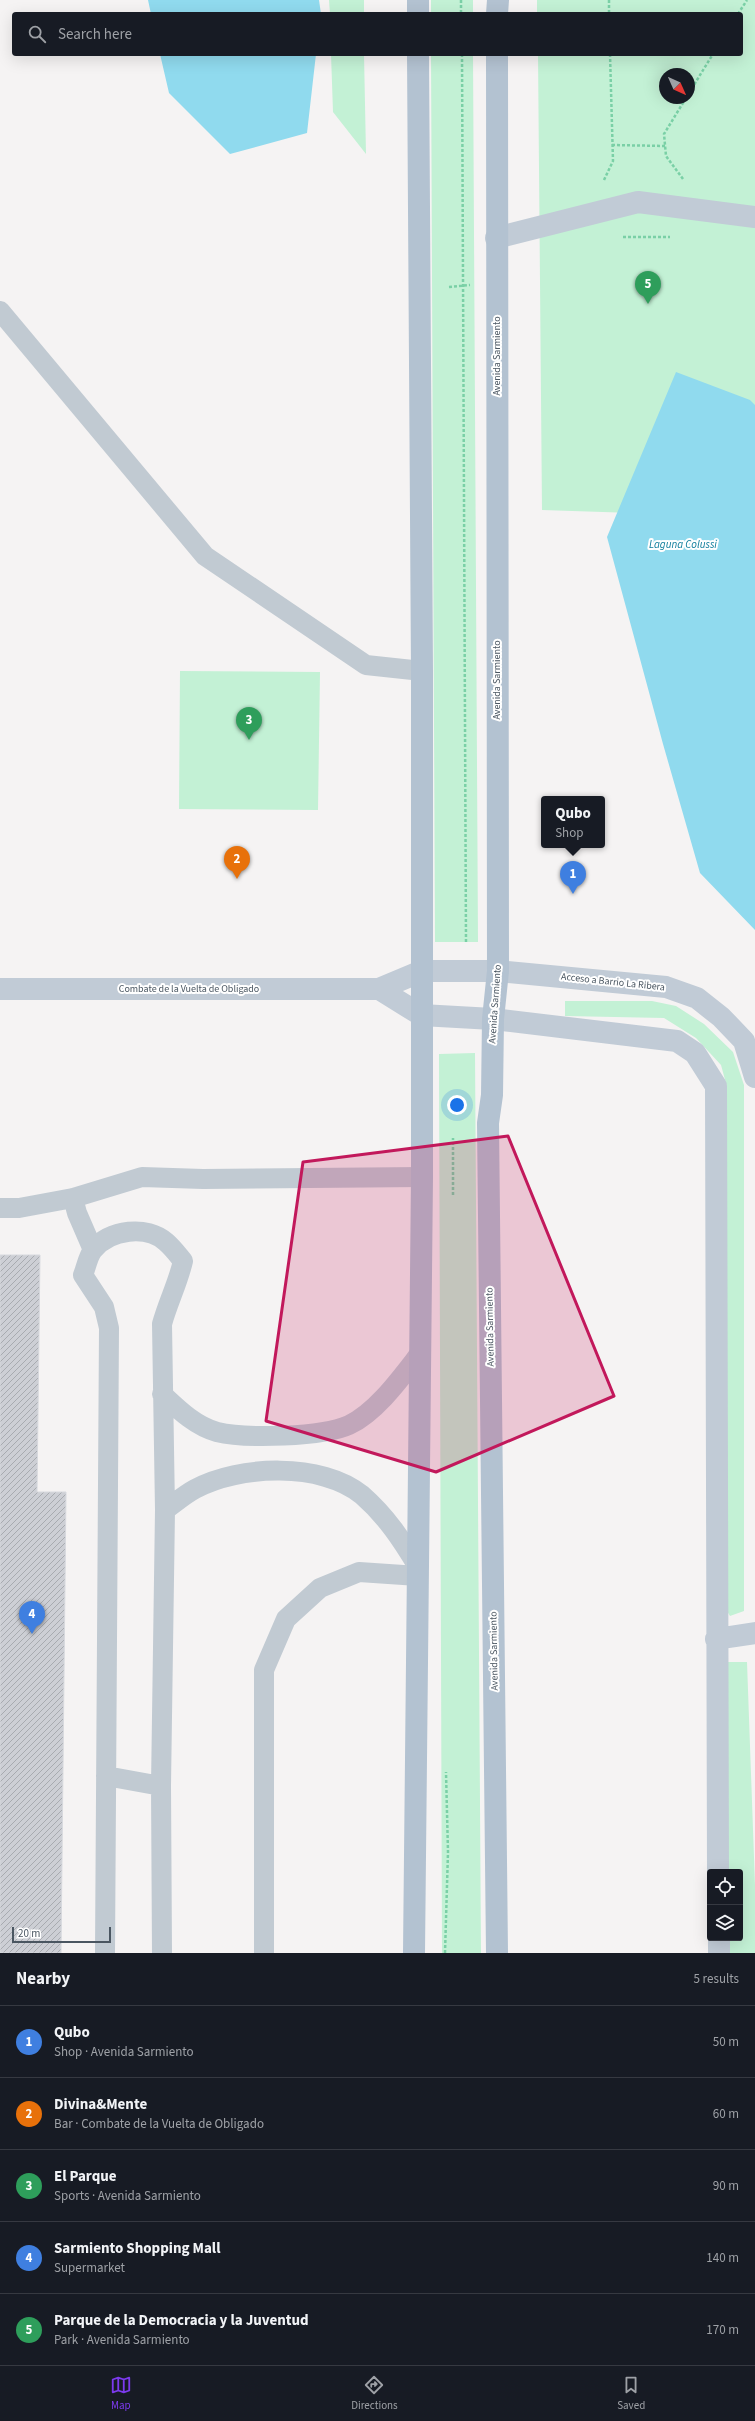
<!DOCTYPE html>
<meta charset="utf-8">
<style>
:root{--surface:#171b24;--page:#242831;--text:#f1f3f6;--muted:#9ea1a6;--line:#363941;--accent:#7c3aed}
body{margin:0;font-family:"Source Sans 3",sans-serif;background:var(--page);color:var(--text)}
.controls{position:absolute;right:12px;bottom:12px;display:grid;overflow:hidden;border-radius:4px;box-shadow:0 4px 16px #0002}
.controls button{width:36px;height:36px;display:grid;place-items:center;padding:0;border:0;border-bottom:1px solid var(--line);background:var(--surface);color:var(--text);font:20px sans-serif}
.compass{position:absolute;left:659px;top:68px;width:36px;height:36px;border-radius:50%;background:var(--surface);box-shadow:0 4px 16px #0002;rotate:135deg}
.scale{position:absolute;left:12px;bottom:10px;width:99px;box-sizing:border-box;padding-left:4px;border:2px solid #4a5661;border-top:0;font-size:11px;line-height:14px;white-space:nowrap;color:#4a5661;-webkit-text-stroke:3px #fff;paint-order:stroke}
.you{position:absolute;left:457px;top:1105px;width:14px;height:14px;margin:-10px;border:3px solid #fff;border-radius:50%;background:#1a73e8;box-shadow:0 0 0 6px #1a73e833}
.badge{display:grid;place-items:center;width:26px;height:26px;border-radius:50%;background:var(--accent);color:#fff;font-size:13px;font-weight:700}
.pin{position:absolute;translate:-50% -33px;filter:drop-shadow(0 1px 2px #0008)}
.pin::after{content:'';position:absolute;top:21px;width:14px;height:12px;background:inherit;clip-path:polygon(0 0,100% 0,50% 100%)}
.popup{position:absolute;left:541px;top:796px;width:64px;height:52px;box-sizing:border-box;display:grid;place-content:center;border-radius:4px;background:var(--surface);filter:drop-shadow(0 1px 3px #0005);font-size:13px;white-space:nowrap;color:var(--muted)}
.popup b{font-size:15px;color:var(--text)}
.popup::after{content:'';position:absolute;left:50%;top:100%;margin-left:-8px;border:8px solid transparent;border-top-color:var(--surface)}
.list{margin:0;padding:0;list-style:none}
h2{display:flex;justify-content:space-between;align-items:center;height:52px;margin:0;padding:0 16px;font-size:17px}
h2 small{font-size:13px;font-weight:400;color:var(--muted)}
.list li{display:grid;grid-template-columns:26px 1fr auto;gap:12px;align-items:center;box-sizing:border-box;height:72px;padding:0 16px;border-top:1px solid var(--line)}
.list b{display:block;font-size:15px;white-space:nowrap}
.list p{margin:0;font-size:13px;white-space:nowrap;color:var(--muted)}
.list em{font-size:13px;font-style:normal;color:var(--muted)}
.icon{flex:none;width:22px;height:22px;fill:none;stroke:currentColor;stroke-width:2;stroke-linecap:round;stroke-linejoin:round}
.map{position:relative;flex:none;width:755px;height:1953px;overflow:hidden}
.search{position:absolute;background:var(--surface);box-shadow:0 4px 16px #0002;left:12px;right:12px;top:12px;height:44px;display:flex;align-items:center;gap:10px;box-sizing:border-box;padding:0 14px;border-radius:4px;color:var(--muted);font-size:15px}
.sheet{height:412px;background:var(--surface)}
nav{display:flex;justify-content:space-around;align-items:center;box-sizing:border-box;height:56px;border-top:1px solid var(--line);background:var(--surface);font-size:11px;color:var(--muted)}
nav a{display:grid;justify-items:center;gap:2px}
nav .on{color:var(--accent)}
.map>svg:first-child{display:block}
.green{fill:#c3f1d5;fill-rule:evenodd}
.water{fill:#90daee}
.building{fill:url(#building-hatch);stroke:#d7d9de;filter:url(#shadow)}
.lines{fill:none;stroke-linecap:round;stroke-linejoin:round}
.path{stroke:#7ad0a6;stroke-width:2.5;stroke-dasharray:3 2;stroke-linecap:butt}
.lane{stroke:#c1cad2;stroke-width:20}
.secondary{stroke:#c1cbd6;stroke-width:22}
.primary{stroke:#b3c2d1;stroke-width:22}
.marked{fill:#c2185b;fill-opacity:0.2;stroke:#c2185b;stroke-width:3;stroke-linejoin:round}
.labels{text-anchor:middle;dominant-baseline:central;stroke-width:4;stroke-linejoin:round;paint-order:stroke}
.street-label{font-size:10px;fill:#4a5661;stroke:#fff}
.water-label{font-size:11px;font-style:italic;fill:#0c7c9b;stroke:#fff}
</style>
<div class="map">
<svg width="755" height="1953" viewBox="0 0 755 1953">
<defs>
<pattern id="building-hatch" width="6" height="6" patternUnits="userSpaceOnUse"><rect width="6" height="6" fill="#cdcfd5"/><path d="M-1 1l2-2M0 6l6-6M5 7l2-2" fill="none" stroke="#a8abb0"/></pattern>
<filter id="shadow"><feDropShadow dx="-3.5" dy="3.5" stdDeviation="1" flood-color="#0004"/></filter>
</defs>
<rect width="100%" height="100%" fill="#f5f3f3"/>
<path class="green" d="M329,0H364V14H330Z
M431,0H473V14H431Z
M537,0H755V517L542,510L538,54H741V14H537ZM665,74H689V98H665Z
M331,54H364L366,154L333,112Z
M431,54H473L478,942H435Z
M180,671L320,672L318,810L179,809Z
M565,1001H652L676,1006L704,1024L733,1052L744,1085V1611L730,1616L724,1606L727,1087L721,1065L696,1038L664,1018L565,1016Z
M475,1053L481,1953H442L439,1054Z
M727,1662H747L755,1885V1953H729V1938H740V1872H728Z"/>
<path class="water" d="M148,0H319L321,14H151Z
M160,54H316L307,133L230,154L169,93Z
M676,372L750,400L755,405V930L700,873L663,744L607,537Z"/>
<path class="building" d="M0,1255H40L37,1492H66L61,1953H0Z"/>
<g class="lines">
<path class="path" d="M461,0V14
M609,0V14
M738,14L747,0
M462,54L466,943
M689,93L713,54
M612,145L665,146
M683,179L666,156L664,134L686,98
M604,180L613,161L610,54
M623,237H670
M449,287L470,285
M453,1195V1138
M445,1953L448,1852L446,1772"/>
<path class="lane" d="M0,311L205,556L366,665L422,671
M73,1198L77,1213L93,1250
M0,1208H19L73,1198L142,1177L203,1179L422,1177
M162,1394C178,1409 195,1426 217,1432C245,1439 323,1437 349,1425C377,1412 403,1375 421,1352
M106,1776L161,1786
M105,1953L109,1328L104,1307L83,1275C86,1268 88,1256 93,1250C110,1229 147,1225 166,1242C173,1248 178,1255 183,1261C178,1283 168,1302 162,1324L165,1510
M162,1953L161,1786L165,1510C175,1503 184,1495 195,1489C239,1465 322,1462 362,1495C386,1516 402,1540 418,1567
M264,1953V1670L286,1619L320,1588L359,1572L418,1576"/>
<path class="secondary" d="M496,238L638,202L755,217
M0,989H379L422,971H498L666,987L697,998L721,1017L744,1041L755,1077
M379,989L421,1015L493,1019L677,1041L695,1053L716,1086L718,1872
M716,1639L755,1633
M719,1938V1953"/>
<path class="primary" d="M418,0V14
M497,14L498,0
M414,1953L422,1177V671L418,54
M497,1953L488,1123L492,1095L493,1019L498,971L497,54"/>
</g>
<path class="marked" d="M508,1136L614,1396L436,1472L266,1421L303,1162Z"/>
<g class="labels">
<g class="street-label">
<text transform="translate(497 356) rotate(-90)">Avenida Sarmiento</text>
<text transform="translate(497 680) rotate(-90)">Avenida Sarmiento</text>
<text transform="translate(613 982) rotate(6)">Acceso a Barrio La Ribera</text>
<text x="189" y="989">Combate de la Vuelta de Obligado</text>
<text transform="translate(495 1004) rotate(-86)">Avenida Sarmiento</text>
<text transform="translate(490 1327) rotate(-91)">Avenida Sarmiento</text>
<text transform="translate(494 1651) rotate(-91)">Avenida Sarmiento</text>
</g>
<g class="water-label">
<text x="683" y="544">Laguna Colussi</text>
</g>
</g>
</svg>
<div class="controls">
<button><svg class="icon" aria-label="locate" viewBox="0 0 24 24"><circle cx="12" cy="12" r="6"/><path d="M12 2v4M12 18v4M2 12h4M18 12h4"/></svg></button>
<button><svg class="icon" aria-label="layers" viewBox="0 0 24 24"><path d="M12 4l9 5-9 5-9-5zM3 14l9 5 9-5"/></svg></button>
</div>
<svg class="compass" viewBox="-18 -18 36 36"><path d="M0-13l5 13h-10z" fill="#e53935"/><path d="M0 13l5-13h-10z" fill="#9ea1a6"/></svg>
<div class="scale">20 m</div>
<div class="you"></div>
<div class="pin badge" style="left:573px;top:894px;background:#3f7fe0">1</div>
<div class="popup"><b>Qubo</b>Shop</div>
<div class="pin badge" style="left:237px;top:879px;background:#e8710a">2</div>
<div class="pin badge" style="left:249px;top:740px;background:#2e9e5b">3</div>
<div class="pin badge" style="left:32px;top:1634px;background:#3f7fe0">4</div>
<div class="pin badge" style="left:648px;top:304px;background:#2e9e5b">5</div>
<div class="search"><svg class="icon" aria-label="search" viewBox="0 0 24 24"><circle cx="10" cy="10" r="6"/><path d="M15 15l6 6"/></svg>Search here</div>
</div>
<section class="sheet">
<h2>Nearby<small>5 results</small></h2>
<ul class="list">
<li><span class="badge" style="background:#3f7fe0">1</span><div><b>Qubo</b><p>Shop · Avenida Sarmiento</p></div><em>50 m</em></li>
<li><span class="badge" style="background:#e8710a">2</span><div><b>Divina&amp;Mente</b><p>Bar · Combate de la Vuelta de Obligado</p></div><em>60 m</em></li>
<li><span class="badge" style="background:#2e9e5b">3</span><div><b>El Parque</b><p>Sports · Avenida Sarmiento</p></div><em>90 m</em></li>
<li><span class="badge" style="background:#3f7fe0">4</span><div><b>Sarmiento Shopping Mall</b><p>Supermarket</p></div><em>140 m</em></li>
<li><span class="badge" style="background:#2e9e5b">5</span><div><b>Parque de la Democracia y la Juventud</b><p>Park · Avenida Sarmiento</p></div><em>170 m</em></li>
</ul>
</section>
<nav>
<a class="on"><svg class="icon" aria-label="map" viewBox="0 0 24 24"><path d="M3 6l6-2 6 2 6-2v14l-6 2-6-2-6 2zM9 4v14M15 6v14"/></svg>Map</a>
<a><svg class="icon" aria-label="directions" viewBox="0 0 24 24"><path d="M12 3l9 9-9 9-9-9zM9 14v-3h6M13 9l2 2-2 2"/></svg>Directions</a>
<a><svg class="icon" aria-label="saved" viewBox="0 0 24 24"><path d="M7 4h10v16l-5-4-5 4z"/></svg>Saved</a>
</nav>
